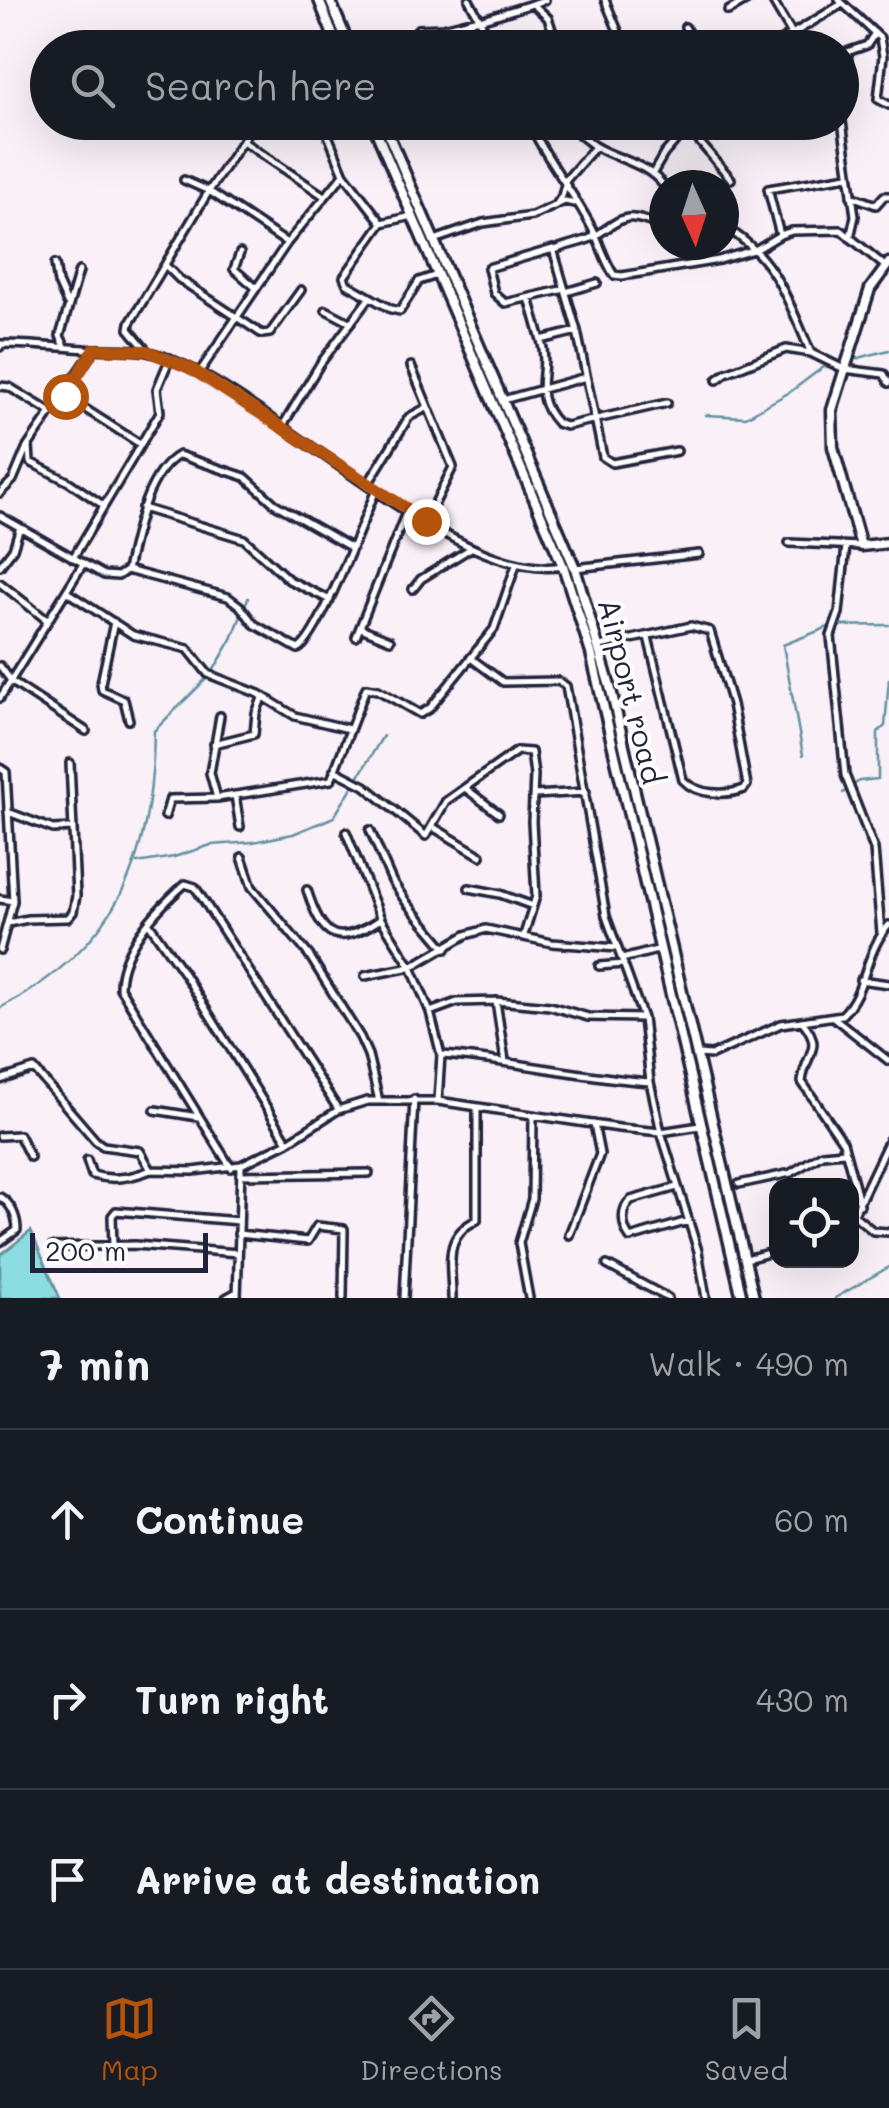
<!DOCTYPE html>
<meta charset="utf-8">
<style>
:root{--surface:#171b24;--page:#20242c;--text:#f1f3f6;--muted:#9ea1a6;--line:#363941;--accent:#b45309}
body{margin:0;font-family:Mali,sans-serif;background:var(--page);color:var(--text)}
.controls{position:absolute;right:30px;bottom:30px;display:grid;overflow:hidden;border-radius:20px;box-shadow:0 10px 40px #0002}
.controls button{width:90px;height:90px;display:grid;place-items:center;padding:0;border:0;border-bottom:2px solid var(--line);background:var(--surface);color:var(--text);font:50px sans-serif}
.compass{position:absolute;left:649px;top:170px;width:90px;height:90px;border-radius:50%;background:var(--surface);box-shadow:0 10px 40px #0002;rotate:177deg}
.scale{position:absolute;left:30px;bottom:25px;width:178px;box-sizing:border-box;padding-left:10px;border:5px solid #22223b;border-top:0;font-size:28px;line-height:35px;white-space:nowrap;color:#22223b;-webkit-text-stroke:8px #fff;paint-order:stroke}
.stop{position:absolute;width:30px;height:30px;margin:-22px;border:8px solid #b45309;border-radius:50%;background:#fff}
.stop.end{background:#b45309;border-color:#fff;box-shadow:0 2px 10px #0008}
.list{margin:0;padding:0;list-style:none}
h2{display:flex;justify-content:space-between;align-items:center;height:130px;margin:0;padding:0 40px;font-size:42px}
h2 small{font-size:32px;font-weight:400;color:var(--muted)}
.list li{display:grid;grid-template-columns:65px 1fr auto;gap:30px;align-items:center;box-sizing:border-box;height:180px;padding:0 40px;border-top:2px solid var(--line)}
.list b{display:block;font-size:38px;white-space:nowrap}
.list em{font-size:32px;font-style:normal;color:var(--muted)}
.icon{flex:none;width:55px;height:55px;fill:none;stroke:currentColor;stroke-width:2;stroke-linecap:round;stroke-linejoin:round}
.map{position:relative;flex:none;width:889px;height:1298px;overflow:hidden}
.search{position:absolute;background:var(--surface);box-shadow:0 10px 40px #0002;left:30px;right:30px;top:30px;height:110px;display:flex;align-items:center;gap:25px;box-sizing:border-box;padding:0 35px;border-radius:55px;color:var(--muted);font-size:38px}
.sheet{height:670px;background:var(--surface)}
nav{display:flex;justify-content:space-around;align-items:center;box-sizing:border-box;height:140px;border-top:2px solid var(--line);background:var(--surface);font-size:28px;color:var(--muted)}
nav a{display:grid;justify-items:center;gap:5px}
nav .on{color:var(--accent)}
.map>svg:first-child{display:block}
.water{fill:#8cdde2;stroke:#62929f;stroke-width:2.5}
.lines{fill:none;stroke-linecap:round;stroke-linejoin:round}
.stream{stroke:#62929f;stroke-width:2.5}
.street-casing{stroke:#22223b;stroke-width:12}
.secondary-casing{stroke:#22223b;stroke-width:15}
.street{stroke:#fff;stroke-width:5}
.secondary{stroke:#fff;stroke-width:8}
.route{stroke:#b45309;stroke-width:12}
.labels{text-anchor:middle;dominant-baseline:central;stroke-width:8;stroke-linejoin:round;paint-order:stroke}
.street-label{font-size:30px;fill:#22223b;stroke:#fff}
</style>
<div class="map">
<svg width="889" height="1298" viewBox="0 0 889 1298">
<rect width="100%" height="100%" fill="#f9f0f8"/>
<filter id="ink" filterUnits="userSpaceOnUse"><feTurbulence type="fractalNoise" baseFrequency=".01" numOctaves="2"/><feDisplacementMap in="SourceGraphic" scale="20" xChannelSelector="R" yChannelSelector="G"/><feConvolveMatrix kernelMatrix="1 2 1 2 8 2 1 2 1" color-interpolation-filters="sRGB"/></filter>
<g filter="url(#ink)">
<path class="water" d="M31,1231L60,1298H0V1255Z"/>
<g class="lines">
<path class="stream" d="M851,360L889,350
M705,415L746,417L790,392L822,368L843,362
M803,755L783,645L831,626L889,625
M843,793L859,781L878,779V732L885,726L889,679
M137,863L174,857L211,845L253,842L293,834L334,817L383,736
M0,1008C119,946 152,859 154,731L212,673L232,639L248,598
M835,1298L889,1267"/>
<defs>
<path id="street" d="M469,0L480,20L545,0
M605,0L625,48
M839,0L880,38L883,56L878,99L889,105
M533,4L548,18L556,41
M728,11L747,0
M685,27L696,48
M734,42L735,48
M253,45L258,48
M405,48L418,29L443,28L475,20H480L492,48
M768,48L792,34L772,0
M797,48L792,34L842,4
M842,100L849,71L847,52L867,45L875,33
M842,121L855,216L850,238
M326,122L325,128L344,174L382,223L412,216
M529,122C547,162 575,193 594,232C601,246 605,262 614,275L622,276L719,260L757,249L780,235L768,189L848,176
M571,122L573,129C579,134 586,140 593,145C617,160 646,162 664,186
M735,122L742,133L785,122
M687,127L731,179
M244,142L324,196
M653,173L664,154L692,122
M184,180L209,191L287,243
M851,196L876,205L884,196H889
M556,205L562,196L566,180L595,147
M382,223L344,277L347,284L391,309L400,311L419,281L437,275
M724,227C775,255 789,303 811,353
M780,235L792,231L841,230L886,267
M434,240L483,223L532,216L565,201L574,203
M555,250C567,244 583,243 595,236C621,220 624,210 657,225
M240,253L234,269L256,288
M55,264L58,283L67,303
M166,266L179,279L262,334L270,333L301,290
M565,289L505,303L494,293L488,268L553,249L577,331L603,457L612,463L677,451
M566,292L597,283
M529,298L541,340
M326,310L351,323
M577,331L541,340C551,372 529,393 557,423L566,426L667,403
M65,346L60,336L79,271
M0,347L1,344C29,344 57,347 85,349C113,350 142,347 168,358C273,398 458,586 563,566
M147,351L129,329L130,323L209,191L255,122
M411,366L453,467L426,521
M199,373L287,243L344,174
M717,380L726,373L786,349L811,353L844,369L884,374L889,383
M0,386L9,387L52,413
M65,396L140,444
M503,400L586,377
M282,427L320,364L370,297
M29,445L30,462L69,482L103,505
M368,484L409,417L428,407
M0,493L13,480L26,449L93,351
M142,508L244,539L289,580L330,600
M0,516L104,575L118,576L127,570L228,597L240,606L254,624L298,649C318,640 364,518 376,490
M789,543L861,546
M846,546L839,613L831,636L845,775L874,849L881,933
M73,558L160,412L157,389L170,358
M0,566L13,549L19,530
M575,568L699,554
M127,570C135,535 146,473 179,455L245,477L275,504L350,547
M0,583L48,621
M413,589L421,579L471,548
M67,592L133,635L188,649L208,674L259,694L295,716L349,729
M114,622L101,683L102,690L124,700L129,720
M361,628L390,640
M356,637L407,510
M600,646L691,626L710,631L732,704L747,785L744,789C725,796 697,795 683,780L648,637
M472,659L503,682L558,681L566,686L606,916L643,1018L650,1082L661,1132L698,1251L706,1298
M0,666L12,682L86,731
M0,698L83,564
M214,744L254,734L256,713L263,696
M0,768L6,772L13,901L0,950
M334,770L365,786L426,836L446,801L517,751L531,752L534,775L532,822L536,896L524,935
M465,788L499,814
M235,795L240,827
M534,795L586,792
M217,798L210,773L220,716
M8,812L53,829L72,828
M165,816L170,799L217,798L331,780L366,688L378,690L420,714L430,708L494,629L516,565
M433,827L481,856
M370,830L392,881L407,903L446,949
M346,832L381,919L411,967L430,1012L441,1055L438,1101
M242,857L252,887L309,955L360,1037L368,1055L379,1101
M469,888L500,894L533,906
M307,890C323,940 337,947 381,919
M0,899L13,901
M8,923L28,919L68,918L73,912L76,896L70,763
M150,925L185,975L288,1142
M622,959L661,949
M599,966L624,964
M365,976L411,967L466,935L486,929L552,943L617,948
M860,980L889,984
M496,1001L505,1061
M430,1012L457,1002L496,1001L550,1006L588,1017L643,1018
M833,1017L889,1061
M802,1021C825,1049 805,1052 802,1082L843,1142L860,1205
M697,1054L712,1055L781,1024L842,1015C867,991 864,952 889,925
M441,1055C511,1060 580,1077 650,1082
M0,1080L34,1069L96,1141L103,1146L140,1151L151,1170L193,1171L241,1165L288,1142L338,1110L367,1101H438L619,1128L661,1132L700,1126
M155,1110L198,1117
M0,1136L19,1135L30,1157
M87,1160L92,1175C113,1181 130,1178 151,1170
M231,1168L120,988C120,948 157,909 185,884L195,887L338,1109
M240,1175L369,1173
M739,1184L791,1173L822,1154L844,1152
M677,1187L631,1200C620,1209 622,1227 630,1238L688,1221
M0,1197C11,1203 17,1217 17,1230L0,1242
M854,1215L873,1231L889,1232
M852,1218L889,1140
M238,1234L308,1241L317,1226L344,1229L343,1298
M569,1235L600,1154L594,1124
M113,1245L112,1216L116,1211L239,1221
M52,1247L135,1245L238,1253
M746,1259L776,1251
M607,1265L668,1298
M226,1298L235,1293
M237,1298L241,1167
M404,1298L414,1099
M452,1298C452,1265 442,1236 477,1220V1107
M529,1298L519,1243L532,1199L533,1117"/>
<path id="secondary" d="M319,0L338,48
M330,0L350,48
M372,122L563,566L591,653L742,1298
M383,122L575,568L611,690L754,1298
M889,263L870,289L832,410L833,447L861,546L889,543"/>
</defs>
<use href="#street" class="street-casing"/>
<use href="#secondary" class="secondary-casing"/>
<use href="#street" class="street"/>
<use href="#secondary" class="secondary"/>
</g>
</g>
<g class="lines" filter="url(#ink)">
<path class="route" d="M65,396L94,349L147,351L190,368L426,521"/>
</g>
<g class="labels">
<g class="street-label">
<text transform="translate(632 691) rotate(76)">Airport road</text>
</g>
</g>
</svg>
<div class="controls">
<button><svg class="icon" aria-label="locate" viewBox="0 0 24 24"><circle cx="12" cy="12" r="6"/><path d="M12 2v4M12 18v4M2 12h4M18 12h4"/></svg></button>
</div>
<svg class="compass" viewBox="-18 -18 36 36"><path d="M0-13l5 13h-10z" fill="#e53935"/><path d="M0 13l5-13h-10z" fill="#9ea1a6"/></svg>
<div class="scale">200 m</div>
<div class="stop" style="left:65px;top:396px"></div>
<div class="stop end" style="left:426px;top:521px"></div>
<div class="search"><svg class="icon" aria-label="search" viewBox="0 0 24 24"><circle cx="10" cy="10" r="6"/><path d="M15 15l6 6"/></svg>Search here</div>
</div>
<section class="sheet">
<h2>7 min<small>Walk · 490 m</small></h2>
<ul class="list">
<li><svg class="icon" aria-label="ahead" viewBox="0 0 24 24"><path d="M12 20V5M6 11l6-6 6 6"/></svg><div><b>Continue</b></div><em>60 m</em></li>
<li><svg class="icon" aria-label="right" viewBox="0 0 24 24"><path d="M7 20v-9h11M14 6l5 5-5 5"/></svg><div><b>Turn right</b></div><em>430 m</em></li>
<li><svg class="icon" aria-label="arrive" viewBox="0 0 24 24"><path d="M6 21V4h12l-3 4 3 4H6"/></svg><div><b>Arrive at destination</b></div></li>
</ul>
</section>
<nav>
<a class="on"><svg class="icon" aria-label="map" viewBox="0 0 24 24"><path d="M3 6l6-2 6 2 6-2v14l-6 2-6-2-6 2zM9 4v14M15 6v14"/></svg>Map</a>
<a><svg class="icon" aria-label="directions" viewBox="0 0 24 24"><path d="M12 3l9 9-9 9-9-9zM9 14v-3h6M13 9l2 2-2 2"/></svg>Directions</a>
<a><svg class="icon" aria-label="saved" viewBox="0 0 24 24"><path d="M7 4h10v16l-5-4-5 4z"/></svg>Saved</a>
</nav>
